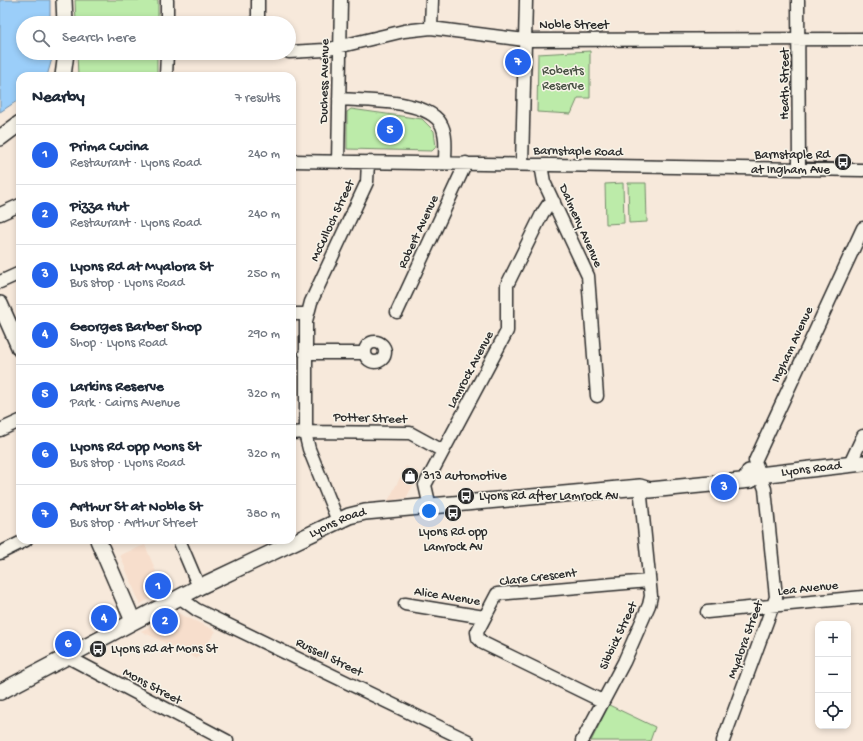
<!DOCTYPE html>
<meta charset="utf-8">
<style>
:root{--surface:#fff;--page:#f6f6f7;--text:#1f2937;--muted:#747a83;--line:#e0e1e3;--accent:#2563eb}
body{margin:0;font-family:"Gochi Hand",sans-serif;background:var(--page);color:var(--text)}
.controls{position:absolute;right:12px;bottom:12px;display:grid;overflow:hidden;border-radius:8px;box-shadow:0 2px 6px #0003}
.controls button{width:36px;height:36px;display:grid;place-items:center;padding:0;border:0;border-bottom:1px solid var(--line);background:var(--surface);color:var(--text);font:20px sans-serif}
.you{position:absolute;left:429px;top:511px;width:14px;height:14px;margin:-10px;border:3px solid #fff;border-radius:50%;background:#1a73e8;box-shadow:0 0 0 6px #1a73e833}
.badge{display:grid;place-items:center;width:26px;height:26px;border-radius:50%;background:var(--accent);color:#fff;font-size:13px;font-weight:700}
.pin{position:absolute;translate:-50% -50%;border:2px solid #fff;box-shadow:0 1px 4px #0006}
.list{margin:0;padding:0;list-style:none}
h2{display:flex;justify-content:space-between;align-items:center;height:52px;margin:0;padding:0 16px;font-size:17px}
h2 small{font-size:13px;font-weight:400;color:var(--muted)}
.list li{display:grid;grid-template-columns:26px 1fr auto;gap:12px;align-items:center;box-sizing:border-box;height:60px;padding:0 16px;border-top:1px solid var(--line)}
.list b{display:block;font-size:15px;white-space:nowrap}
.list p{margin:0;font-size:13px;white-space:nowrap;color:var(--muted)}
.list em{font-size:13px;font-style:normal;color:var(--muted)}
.icon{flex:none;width:22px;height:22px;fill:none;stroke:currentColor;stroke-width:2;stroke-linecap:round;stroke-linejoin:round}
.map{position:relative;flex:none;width:863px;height:741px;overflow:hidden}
.search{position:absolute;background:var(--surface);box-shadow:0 2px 6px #0003;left:16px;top:16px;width:280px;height:44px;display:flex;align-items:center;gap:10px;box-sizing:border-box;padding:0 14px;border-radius:22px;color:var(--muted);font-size:15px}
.panel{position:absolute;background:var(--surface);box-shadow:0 2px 6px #0003;left:16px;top:72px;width:280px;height:472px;border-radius:12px}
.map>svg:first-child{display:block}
.built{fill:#f7decc}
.green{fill:#bceba9;stroke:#748b6a}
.water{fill:#9bcef9;stroke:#6e8da7}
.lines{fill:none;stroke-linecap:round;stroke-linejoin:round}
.minor-casing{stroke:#2b2b2b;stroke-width:15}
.major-casing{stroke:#2b2b2b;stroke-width:18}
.minor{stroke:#f7f3e8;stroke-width:12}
.major{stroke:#f7f3e8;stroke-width:15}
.labels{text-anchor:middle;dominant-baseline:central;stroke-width:3;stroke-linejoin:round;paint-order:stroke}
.street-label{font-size:13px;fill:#2b2b2b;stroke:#f7f3e8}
.park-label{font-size:13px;fill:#485144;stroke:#f7f3e8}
.poi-label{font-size:13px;fill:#2b2b2b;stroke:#f7f3e8;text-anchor:start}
</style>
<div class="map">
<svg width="863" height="741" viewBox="0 0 863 741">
<rect width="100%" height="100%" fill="#f7e9db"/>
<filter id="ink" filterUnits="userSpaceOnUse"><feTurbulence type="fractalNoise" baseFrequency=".025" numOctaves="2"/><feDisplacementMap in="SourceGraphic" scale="8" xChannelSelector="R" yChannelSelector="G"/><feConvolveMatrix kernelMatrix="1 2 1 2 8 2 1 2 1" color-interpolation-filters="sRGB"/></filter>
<g filter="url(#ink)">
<path class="built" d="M406,466L420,473L406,498L388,501Z
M145,545L164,591L140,604L120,555Z
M175,613H178L216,631L197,659L141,631Z"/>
<path class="green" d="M75,0H158V23H76Z
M590,51V98H578L571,114L537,112L538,54Z
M77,53H157V76H78Z
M351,109L422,119L434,131L436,147L432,151L347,149V112Z
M623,183L624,223L606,224L605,184Z
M628,183H646L647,222L629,223Z
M609,705L655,727L650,741H591Z"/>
<path class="water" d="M0,0H50V23H23V53H53V55L47,76H20V99L0,112Z"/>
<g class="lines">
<defs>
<path id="minor" d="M798,0L799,169
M167,23V0
M258,23V0
M431,28L432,0
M289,52L325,50L404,31L431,28L525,40L863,39
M166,76L167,53
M339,99C365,101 431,99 442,126C447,137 445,151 445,162
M292,161L863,170
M338,162L341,0
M522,165L526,0
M541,165L544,182L588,276L597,396
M0,214L20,205
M0,282L20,273
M397,312L466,163
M292,314H307
M365 352a10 10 0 1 1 20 0a10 10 0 1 1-20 0Z
M305,353H365
M0,430L20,421
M292,433L306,432L410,433L443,451
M850,464L863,436
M430,507L425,485L507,331V285L542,214L548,205L554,202
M338,521L309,449L306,437V321L311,302L367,182L368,162
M179,540L199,587
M0,553L26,540
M179,597L197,610L468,741
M405,604L484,617
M707,612L863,597
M66,656L227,741
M602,701L483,643L478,638L477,632L497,594L649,581
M582,741L624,662L649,605L651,596L640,487
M723,741L776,597L765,489L755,461L863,228"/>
<g id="major">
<path d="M64,0L65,23"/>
<path d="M63,76L66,53"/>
<path d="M0,138L20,123"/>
<path d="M0,304L20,349"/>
<path id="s1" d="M749,472L759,475L863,463"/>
<path d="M98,540L133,621"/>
<path id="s2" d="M0,692L199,587L349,516L365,512L640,487L650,490L751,480L759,475"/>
</g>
</defs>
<use href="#minor" class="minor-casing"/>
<use href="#major" class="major-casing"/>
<use href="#minor" class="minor"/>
<use href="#major" class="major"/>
</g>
</g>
<defs>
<symbol id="bus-disc" viewBox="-11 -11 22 22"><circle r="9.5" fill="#2b2b2b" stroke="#f7f3e8"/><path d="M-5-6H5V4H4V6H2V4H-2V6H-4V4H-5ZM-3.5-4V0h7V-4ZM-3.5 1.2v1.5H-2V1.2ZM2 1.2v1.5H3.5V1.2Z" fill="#fff"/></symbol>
<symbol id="shop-disc" viewBox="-11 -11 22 22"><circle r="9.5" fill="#2b2b2b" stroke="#f7f3e8"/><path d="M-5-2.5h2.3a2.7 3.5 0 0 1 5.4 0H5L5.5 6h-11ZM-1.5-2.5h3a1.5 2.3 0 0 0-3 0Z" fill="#fff"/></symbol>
</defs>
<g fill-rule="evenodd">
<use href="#bus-disc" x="833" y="152" width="20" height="20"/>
<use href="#shop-disc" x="400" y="466" width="20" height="20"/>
<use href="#bus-disc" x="456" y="486" width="20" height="20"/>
<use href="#bus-disc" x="443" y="503" width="20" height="20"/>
<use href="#bus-disc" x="88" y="639" width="20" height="20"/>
</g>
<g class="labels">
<g class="street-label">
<text x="574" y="25">Noble Street</text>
<text transform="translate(325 81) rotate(-89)">Duchess Avenue</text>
<text transform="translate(785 84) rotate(-90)">Heath Street</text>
<text transform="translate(578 152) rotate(1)">Barnstaple Road</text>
<text transform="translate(333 221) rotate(-65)">McCulloch Street</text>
<text transform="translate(580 226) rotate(66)">Dalmeny Avenue</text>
<text transform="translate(419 232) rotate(-65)">Robert Avenue</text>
<text transform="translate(793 345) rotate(-65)">Ingham Avenue</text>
<text transform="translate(471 370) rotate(-62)">Lamrock Avenue</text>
<text transform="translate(370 419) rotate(2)">Potter Street</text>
<text stroke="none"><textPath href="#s1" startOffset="63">Lyons Road</textPath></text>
<text stroke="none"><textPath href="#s2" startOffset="378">Lyons Road</textPath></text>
<text transform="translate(538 578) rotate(-7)">Clare Crescent</text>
<text transform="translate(808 589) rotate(-6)">Lea Avenue</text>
<text transform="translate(447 597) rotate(9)">Alice Avenue</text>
<text transform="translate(619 636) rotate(-65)">Sibbick Street</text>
<text transform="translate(746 640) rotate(-70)">Myalora Street</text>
<text transform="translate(329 658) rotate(26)">Russell Street</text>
<text transform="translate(152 687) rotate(28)">Mons Street</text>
</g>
<g class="park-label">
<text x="563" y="71">Roberts<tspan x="563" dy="15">Reserve</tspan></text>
</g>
<g class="poi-label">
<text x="830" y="155" text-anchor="end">Barnstaple Rd<tspan x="830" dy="15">at Ingham Ave</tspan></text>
<text x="423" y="476">313 automotive</text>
<text x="479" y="496">Lyons Rd after Lamrock Av</text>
<text x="453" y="532" text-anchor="middle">Lyons Rd opp<tspan x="453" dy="15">Lamrock Av</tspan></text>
<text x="111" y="649">Lyons Rd at Mons St</text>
</g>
</g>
</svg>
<div class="controls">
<button>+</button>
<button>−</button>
<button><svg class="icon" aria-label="locate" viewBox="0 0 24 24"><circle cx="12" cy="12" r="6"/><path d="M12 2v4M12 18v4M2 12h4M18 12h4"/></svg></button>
</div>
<div class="you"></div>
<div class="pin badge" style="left:158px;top:586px">1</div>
<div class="pin badge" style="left:165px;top:621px">2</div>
<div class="pin badge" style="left:724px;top:487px">3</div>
<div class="pin badge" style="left:104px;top:618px">4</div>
<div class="pin badge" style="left:390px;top:130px">5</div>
<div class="pin badge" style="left:68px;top:644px">6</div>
<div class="pin badge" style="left:518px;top:62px">7</div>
<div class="search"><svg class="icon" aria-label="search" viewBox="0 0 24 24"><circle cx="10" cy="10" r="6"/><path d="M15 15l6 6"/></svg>Search here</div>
<section class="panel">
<h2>Nearby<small>7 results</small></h2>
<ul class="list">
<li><span class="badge">1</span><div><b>Prima Cucina</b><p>Restaurant · Lyons Road</p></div><em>240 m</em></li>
<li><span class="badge">2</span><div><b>Pizza Hut</b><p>Restaurant · Lyons Road</p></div><em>240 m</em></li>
<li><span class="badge">3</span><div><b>Lyons Rd at Myalora St</b><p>Bus stop · Lyons Road</p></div><em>250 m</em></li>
<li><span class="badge">4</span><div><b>Georges Barber Shop</b><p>Shop · Lyons Road</p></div><em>290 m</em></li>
<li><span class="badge">5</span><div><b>Larkins Reserve</b><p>Park · Cairns Avenue</p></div><em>320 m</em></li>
<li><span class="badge">6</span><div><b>Lyons Rd opp Mons St</b><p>Bus stop · Lyons Road</p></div><em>320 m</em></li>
<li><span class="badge">7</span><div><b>Arthur St at Noble St</b><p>Bus stop · Arthur Street</p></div><em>380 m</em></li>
</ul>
</section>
</div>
